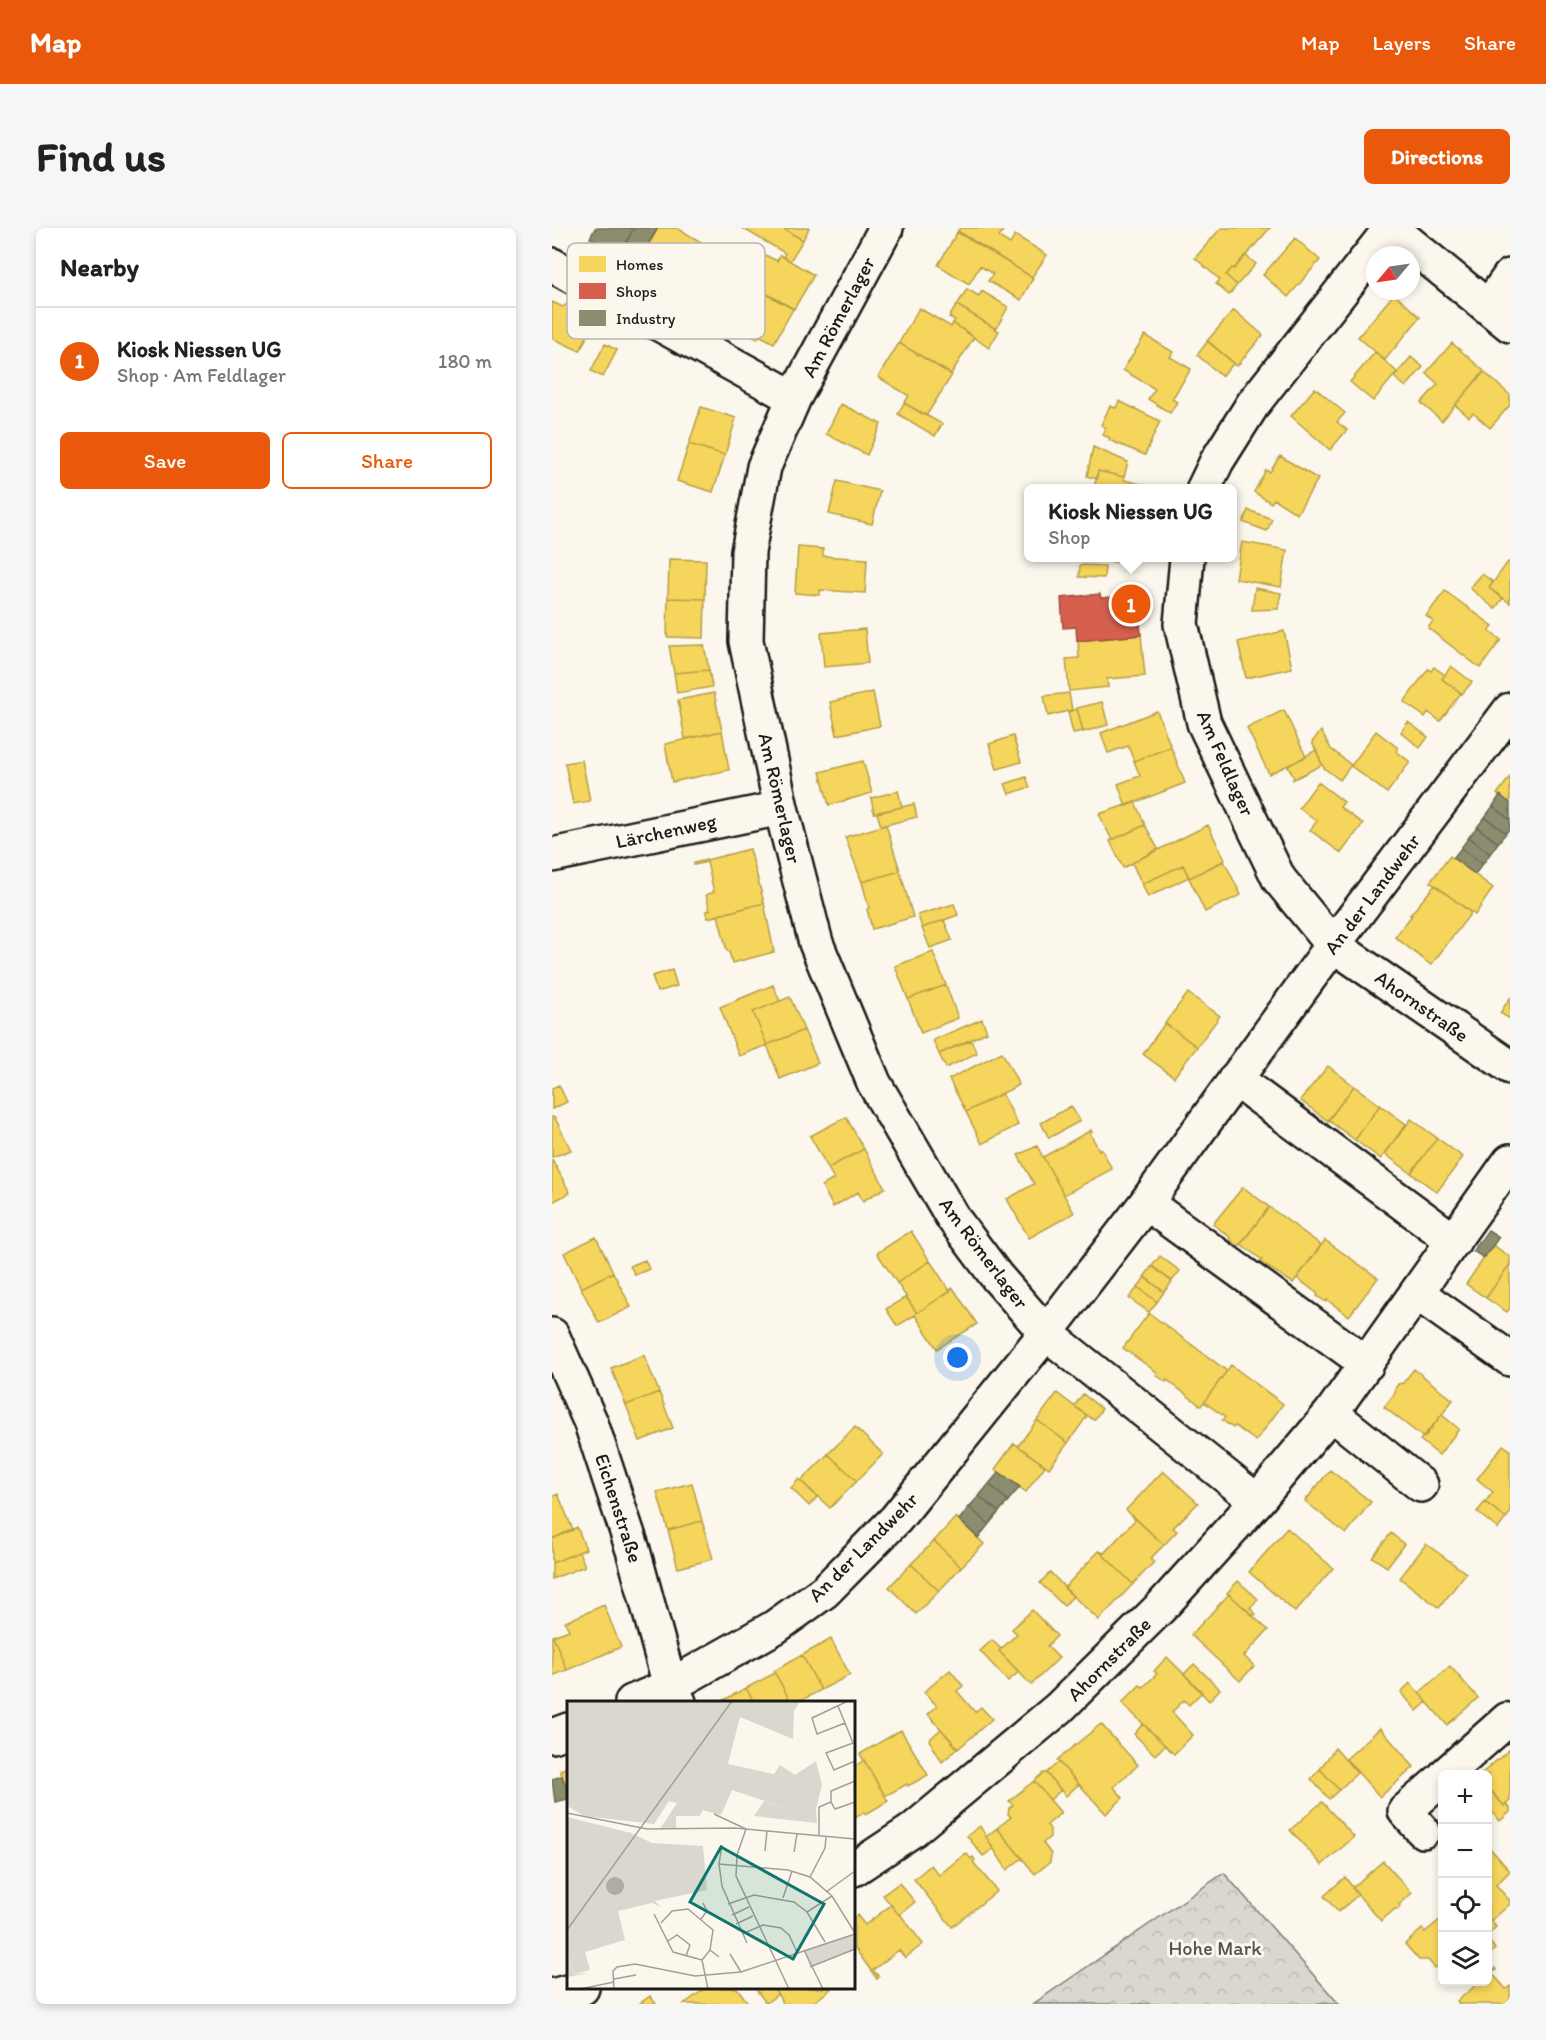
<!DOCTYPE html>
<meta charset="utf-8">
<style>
:root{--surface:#fff;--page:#f6f6f6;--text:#222;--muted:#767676;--line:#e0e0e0;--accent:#ea580c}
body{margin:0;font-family:Itim,sans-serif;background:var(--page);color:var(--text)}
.controls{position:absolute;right:18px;bottom:18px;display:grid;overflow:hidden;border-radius:9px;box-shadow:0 3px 9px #0003}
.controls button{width:54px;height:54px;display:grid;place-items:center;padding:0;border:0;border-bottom:2px solid var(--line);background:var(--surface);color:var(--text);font:30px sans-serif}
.compass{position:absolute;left:814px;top:18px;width:54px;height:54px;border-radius:50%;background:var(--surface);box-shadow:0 3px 9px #0003;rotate:241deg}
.you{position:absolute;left:406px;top:1130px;width:21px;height:21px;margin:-15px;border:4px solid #fff;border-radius:50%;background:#1a73e8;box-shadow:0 0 0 9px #1a73e833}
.badge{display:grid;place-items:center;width:39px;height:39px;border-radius:50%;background:var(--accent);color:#fff;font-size:20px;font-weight:700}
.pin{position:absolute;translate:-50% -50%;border:3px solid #fff;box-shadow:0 2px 6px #0006}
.popup{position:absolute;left:472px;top:256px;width:213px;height:78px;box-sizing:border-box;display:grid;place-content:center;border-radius:9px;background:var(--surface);filter:drop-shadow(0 2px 4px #0005);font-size:20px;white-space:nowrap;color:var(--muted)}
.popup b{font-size:22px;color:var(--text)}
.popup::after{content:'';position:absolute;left:50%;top:100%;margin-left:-12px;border:12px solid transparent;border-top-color:var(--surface)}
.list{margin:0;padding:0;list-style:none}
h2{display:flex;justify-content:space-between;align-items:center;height:78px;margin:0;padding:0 24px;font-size:26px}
h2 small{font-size:20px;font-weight:400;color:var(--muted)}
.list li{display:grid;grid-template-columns:39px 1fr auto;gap:18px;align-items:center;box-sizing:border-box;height:108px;padding:0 24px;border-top:2px solid var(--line)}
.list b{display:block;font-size:22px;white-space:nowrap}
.list p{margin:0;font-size:20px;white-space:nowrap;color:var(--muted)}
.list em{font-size:20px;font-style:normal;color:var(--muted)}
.actions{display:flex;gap:12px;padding:18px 24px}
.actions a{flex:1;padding:14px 0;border:2px solid var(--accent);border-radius:9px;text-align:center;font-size:21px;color:var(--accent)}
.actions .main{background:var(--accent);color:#fff}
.icon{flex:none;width:33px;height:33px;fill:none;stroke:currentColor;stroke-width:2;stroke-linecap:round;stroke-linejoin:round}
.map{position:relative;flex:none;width:958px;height:1776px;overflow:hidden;border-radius:9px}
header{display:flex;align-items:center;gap:36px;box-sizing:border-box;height:84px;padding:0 30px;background:var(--accent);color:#fff}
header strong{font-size:28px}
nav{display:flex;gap:33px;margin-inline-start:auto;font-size:21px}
.intro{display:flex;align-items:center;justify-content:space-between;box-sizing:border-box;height:144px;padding:0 36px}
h1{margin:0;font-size:42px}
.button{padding:15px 27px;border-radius:9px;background:var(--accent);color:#fff;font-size:21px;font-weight:700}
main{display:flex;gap:36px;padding:0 36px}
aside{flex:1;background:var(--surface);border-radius:9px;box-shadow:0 3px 9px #0003}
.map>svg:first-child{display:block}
.forest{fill:url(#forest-crowns);stroke:#7b7a75;stroke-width:1.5}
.homes{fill:#f6d55c;stroke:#b59e49;stroke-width:1.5}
.shops{fill:#d6604d;stroke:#9e4c3e;stroke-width:1.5}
.industry{fill:#8c8c6e;stroke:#6a6a55;stroke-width:1.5}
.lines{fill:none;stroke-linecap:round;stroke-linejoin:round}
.street-casing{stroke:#1c1c1c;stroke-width:38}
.street{stroke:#fbf7ec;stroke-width:33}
.labels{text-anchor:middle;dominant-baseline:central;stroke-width:6;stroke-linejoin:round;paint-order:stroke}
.street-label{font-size:20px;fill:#1c1c1c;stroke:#fbf7ec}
.park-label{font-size:20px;fill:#555451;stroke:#fbf7ec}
.inset-road{fill:none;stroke:#a29f99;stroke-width:1.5}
.view{fill:#0f766e;fill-opacity:0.15;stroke:#0f766e;stroke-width:3}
.inset-edge{fill:none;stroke:#1c1c1c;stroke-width:3}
.key{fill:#fbf7ec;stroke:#b8b5ae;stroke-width:1.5}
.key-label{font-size:16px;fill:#1c1c1c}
</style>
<header>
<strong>Map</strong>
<nav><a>Map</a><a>Layers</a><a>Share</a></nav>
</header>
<div class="intro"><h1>Find us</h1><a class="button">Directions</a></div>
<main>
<aside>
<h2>Nearby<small></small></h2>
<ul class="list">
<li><span class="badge">1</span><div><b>Kiosk Niessen UG</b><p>Shop · Am Feldlager</p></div><em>180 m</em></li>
</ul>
<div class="actions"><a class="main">Save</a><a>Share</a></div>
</aside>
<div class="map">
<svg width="958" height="1776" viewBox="0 0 958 1776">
<defs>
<pattern id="forest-crowns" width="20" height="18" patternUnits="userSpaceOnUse" patternTransform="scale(1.5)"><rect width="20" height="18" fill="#dad7ce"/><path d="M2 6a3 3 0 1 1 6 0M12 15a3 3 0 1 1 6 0" fill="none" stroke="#bab8b0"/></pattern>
</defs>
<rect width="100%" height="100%" fill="#fbf7ec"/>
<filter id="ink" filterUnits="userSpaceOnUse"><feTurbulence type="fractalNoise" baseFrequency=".0167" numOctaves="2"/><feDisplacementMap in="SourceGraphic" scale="12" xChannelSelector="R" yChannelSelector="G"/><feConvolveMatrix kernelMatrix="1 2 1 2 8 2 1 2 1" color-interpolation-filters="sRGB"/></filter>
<g filter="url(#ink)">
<path class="forest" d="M672,1645L787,1776H481Z"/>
<path class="homes" d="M106,0H125L151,15L137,41L142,44L127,70L107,59L111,52L100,45L98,49L83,40Z
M190,0H230L251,12L238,33L231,29L233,25Z
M230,0H257L251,12Z
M408,0H452L447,9L458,16L463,7L495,27L480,49L405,4Z
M669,0H718L682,41L680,40L674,47L685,57L677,67L664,56L668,52L643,30Z
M406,3L481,50L469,72L436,53L441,46L428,38L417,56L386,37Z
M743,10L768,32L736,69L711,47Z
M207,24L225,33L228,27L262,47L242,81L191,52Z
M693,27L704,36L685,57L674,47L680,40L682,41Z
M196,56L241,81L222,115L207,107L205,111L175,94Z
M415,61L427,68L430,63L456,79L444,101L405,77Z
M842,66L868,89L833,132L806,109Z
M0,74L11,79L15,76L25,81V86L42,94L28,123L0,110Z
M405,77L447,103L437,120L401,95L403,92L397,89Z
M367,80L399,99L401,95L422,109L399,146L347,115Z
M682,82L711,107L685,138L655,113Z
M593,107L621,124L618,129L639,141L620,171L625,174L618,185L596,171L603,161L571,142Z
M656,113L682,135L670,148L645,127Z
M347,115L400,147L374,188L352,175L357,168L326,149Z
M900,115L932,143L890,193L869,175L886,156L874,145Z
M53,116L65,122L51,149L39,143Z
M823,124L845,144L821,173L798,154Z
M859,129L871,139L854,159L842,149Z
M932,144L958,167V177L938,200L921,185L917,189L903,177Z
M763,160L793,185L785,194L795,202L778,222L739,188Z
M567,173L608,193L593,227L557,212L558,210L551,207L554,200L549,197L558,178L564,180Z
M352,175L390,196L383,208L346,186Z
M289,176L329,196L315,227L274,206Z
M149,179L184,190L173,227L137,216Z
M137,216L173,227L161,264L125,253Z
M541,219L576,234L572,249L546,243L545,251L535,248Z
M728,228L766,251L745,286L722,271L719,275L702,264L714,242L718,244Z
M546,243L572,249V252L593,257L592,260H542Z
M285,253L328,263L320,296L277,286Z
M696,282L720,291L715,303L691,294Z
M690,314L735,322L729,359L684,351Z
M246,319L271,321V328L315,331L313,365L268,362V367L243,365Z
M544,330H584L582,338Z
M117,331L154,332L153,371L116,370Z
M956,334H958V375L937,360Z
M528,337L553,338L552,350L527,349Z
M930,346L941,354L937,360L951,370L943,381L918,360Z
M703,360L729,365L726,381L700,382Z
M893,363L941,398L937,403L949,412L928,440L876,400L881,393L874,388Z
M116,370L153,371L152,410L115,409Z
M313,401L316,435L272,439L269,405Z
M732,403L740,440L694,450L686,414Z
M589,407L593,448L555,451L556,459L517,463L514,431L527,430L526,413Z
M152,417L157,442L122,445L117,418Z
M899,438L920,454L910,466L890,451Z
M882,439L893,447L890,451L909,465L888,493L876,484L873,489L852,474L876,441L879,443Z
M157,442L160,459L125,465L122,445Z
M321,464L328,498L285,507L278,474Z
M162,465L170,503L133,511L126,472Z
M517,465L520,482L496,488L492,468Z
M550,474L556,497L531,504L525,480Z
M525,481L531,503L521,505L516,484Z
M732,482L754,529L717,546L695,500Z
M605,483L619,519L582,533L576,518L556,525L549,505Z
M856,494L876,509L868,520L849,504Z
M170,503L177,542L120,554L113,516Z
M769,503L779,521L799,537L788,552L772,540L760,514Z
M824,503L846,520L844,523L858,534L835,565L799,538Z
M461,508L469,534L445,541L437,516Z
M619,519L633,555L574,578L566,556L588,548L582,533Z
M764,522L770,537L740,552L742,550L736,538Z
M30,532L38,573L21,576L13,535Z
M311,533L320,565L277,577L268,544Z
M474,549L478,559L457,566L453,556Z
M958,549V575L945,566Z
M766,554L792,574L788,579L811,596L789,625L758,602L765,593L747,580Z
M346,563L350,579L322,585L319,570Z
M583,574L593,597L560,612L547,586Z
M362,576L365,589L329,598L325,585Z
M334,597L348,643L310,654L293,609Z
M593,597L606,621L571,640L558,613Z
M656,597L673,632L637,650L631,637L590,656L580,635Z
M198,621L212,675L156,690L154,683L158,682L154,667L162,664L155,634L142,637V635Z
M898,628L941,660L923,687L878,654Z
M672,633L689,667L653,684L637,650Z
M631,637L637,649L596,669L590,656Z
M348,643L361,689L320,701L315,681L317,680L310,654Z
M883,657L919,685L879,737L843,709L860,687H858Z
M212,675L222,724L180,735L177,723H175L166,687Z
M402,676L406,687L370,700L366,687Z
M392,692L400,712L378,720L370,700Z
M381,724L394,757L356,771L343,738Z
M120,742L125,758L105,764L100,748Z
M221,757L228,773L201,784L215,817L187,828L168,779Z
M394,757L406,790L369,805L356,771Z
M636,765L668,788L645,819L613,795Z
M238,769L252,802L215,817L201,784Z
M958,770V791L948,785Z
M430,791L435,804L387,826L381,812Z
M613,795L645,819L622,849L591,826Z
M252,802L266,835L228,851L215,817Z
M419,812L425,825L394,840L387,826Z
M450,824L467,857L414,884L397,851Z
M776,838L802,858L776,893L748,872Z
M7,857L15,874L0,881V860Z
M802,858L828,877L803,912L776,892Z
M450,865L466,897L430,916L414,884Z
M828,877L854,896L829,931L803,912Z
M519,878L528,893L497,910L489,895Z
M0,889L3,890L19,922L0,929Z
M294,889L312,921L276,940L258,908Z
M859,891L885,910L859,945L833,926Z
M539,902L540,904L538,905L547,922L549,920L560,941L512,967L491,929Z
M885,910L911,929L885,964L859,945Z
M485,918L522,985L477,1010L455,971L482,956L466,927Z
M312,921L333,960L311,973L306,964L281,979L270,958L282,951L276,940Z
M0,931L18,965L0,974Z
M691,959L717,979L687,1018L678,1012L679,1010L661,996Z
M717,979L769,1017L741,1055L708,1034L710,1032L689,1016Z
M359,1003L378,1033L345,1055L325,1025Z
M44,1009L61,1044L29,1060L12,1025Z
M773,1012L826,1050L797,1088L775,1072L774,1074L765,1068L766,1066L745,1050Z
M941,1017L958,1029V1036L934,1070L914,1056Z
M608,1028L628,1043L620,1053L600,1038Z
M93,1032L97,1041L83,1047L78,1038Z
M378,1033L398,1063L365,1085L345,1055Z
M958,1036V1080L955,1084L934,1070Z
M600,1038L620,1054L612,1064L592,1049Z
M61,1044L79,1079L47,1095L29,1060Z
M593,1049L612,1064L605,1074L586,1059Z
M586,1059L605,1074L597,1084L577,1070Z
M401,1060L425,1096L385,1121L363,1087L345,1098L334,1081L354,1069L365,1085L398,1063L397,1062Z
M597,1085L675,1143L649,1178L615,1152L614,1154L604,1147L606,1145L571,1120Z
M92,1127L107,1164L74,1177L59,1140Z
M679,1137L731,1176L704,1213L683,1198L681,1200L670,1192L673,1189L652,1174Z
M862,1141L901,1172L872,1210L832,1179L843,1165V1161L846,1156L851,1155Z
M107,1164L121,1200L88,1213L74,1177Z
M505,1165L535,1188L516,1215L485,1192Z
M531,1166L550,1181L542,1192L522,1178Z
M890,1187L907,1201L887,1227L868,1212Z
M485,1192L516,1215L497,1240L466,1218Z
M303,1199L331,1226L305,1253L276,1226Z
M462,1215L493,1238L474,1264L443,1241Z
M951,1217L958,1222V1285L954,1290L933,1274L941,1264L925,1251Z
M276,1226L305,1253L278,1280L249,1253Z
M778,1242L819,1274L794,1306L753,1273Z
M611,1243L646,1275L621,1300L625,1303L612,1317L574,1282Z
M247,1251L265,1269L257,1278L239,1260Z
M140,1255L150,1293L116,1302L105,1264Z
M6,1266L21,1302L0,1311V1269Z
M933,1274L954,1290L946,1301L925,1284Z
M580,1287L612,1317L598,1331L602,1334L581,1356L547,1323L552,1325L583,1292Z
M404,1289L432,1316L409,1339L382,1313Z
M150,1293L161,1331L126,1340L116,1302Z
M25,1299L34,1321L0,1335V1311Z
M735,1300L781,1340L743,1384L697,1344Z
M839,1305L852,1316L835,1339L820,1329Z
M382,1313L409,1339L387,1363L359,1336Z
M874,1316L914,1345L887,1380L848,1350Z
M34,1321L27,1324L33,1338L0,1351V1335Z
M547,1323L581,1356L547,1392L512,1360Z
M359,1336L387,1363L364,1386L337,1359Z
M498,1344L521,1368L512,1378L488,1355Z
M686,1353L706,1371L698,1380L704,1386L702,1388L675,1365Z
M677,1366L716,1402L692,1428L702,1438L688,1453L639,1407Z
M52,1377L69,1419L15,1442L1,1408L17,1402L13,1394Z
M480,1382L505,1408L495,1418L507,1430L479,1457L447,1423L465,1406L460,1401Z
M1,1408L15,1442L0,1448V1409Z
M279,1411L298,1447L269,1462L250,1427Z
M440,1412L449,1421L447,1423L467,1444L456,1453L428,1423Z
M250,1427L269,1462L246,1474H239L222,1443Z
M615,1429L650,1464L637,1477L632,1472L620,1484L641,1507L622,1526L570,1475L588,1457L591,1459L605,1446L602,1443Z
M642,1436L668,1461L657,1473L632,1446Z
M898,1438L926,1470L895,1497L867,1465Z
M398,1442L411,1458L405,1463L423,1484L429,1479L440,1491L406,1521L376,1486L385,1478L372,1464Z
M223,1445L239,1474H202L194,1460Z
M858,1455L875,1474L865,1483L849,1464Z
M194,1460L202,1474H168Z
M549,1496L586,1537L562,1559L571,1570L554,1586L505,1532Z
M591,1496L613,1517L603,1527L582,1506Z
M828,1500L862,1539L828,1569L794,1531Z
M389,1501L406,1520L390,1534L377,1512Z
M349,1502L376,1547L356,1558L355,1556L333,1568L308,1526Z
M783,1520L805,1545L787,1562L768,1541Z
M958,1521V1573L952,1578L936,1559V1546H929Z
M312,1532L336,1573L314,1586L312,1584L302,1591V1539Z
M507,1534L527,1556L514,1568L494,1545Z
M16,1539V1564L8,1542Z
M768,1541L787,1562L777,1571L759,1551Z
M491,1545H494L509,1562L498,1572L482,1553Z
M482,1553L509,1585L495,1597L498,1601V1609L491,1615L499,1626L498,1634L483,1646L445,1600L459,1589L456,1586L457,1580L461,1577L457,1573Z
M937,1561L952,1578L954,1576L958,1580V1584L948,1593L936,1579V1562Z
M770,1574L802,1609L770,1637L738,1602Z
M428,1598L441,1621L431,1628L415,1608Z
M445,1600L470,1630L455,1642L434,1609Z
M936,1618L958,1643L944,1657L958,1673V1676L939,1693L936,1689Z
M414,1625L419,1631L421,1629L423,1632L421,1634L445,1663L400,1699L362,1651L379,1637L387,1647Z
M831,1633L860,1665L847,1677L848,1679L845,1682L843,1681L829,1693L800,1660Z
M793,1649L806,1667L786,1684L772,1668Z
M347,1655L363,1674L347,1687L331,1667Z
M339,1677L347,1687L348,1686L371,1716L353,1730L347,1722L321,1742L327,1749L325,1751L302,1719V1690L305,1687L313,1697Z
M891,1689V1733L883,1740L876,1732H867L853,1716L870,1701L873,1704Z
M936,1689L944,1699L936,1707Z
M936,1711L943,1721L936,1728Z
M943,1740L944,1742L940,1745L954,1761L958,1758V1776H907L905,1773L928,1754H936V1747Z
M154,1760H185L197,1776H132Z
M203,1760H222L226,1766L214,1775Z
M222,1760H280L260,1776H231Z
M98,1768L104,1776H87Z"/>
<path class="shops" d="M548,366L549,370L586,367L589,407L525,413L524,399L511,400L509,370Z"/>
<path class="industry" d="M43,0H82L67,26L38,10Z
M82,0H106L88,30L71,20Z
M948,567L958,575V592L941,578Z
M941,578L958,592V600L954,605L933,589Z
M933,589L954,605L946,615L925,599Z
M925,599L946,615L938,626L917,609Z
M917,609L938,626L931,636L909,620Z
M909,620L931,636L923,646L901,630Z
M936,1002L947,1009L932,1030L921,1023Z
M447,1244L468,1259L456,1273L437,1256Z
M437,1256L456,1273L447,1284L427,1268Z
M427,1268L447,1284L437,1296L417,1279Z
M417,1279L437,1296L426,1310L407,1292Z
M10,1548L16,1564V1571L3,1574L0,1551Z"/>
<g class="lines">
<defs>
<path id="street" d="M334,0L242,170L212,239L196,324L194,413L229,580L264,715L322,855L401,990L445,1049L494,1105L705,1273
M839,0L958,97
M0,37L242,170
M937,78L958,48
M652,260L665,233L701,176L839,0
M635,330L629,396L652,495L727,651L781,717L958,839
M0,627L229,580
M683,851L902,1013
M594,975L815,1136
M865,1065L958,1131
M0,1107L39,1195L81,1322L118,1458L127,1474
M779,1185L869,1257
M80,1474L118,1458L223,1399L273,1363L344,1291L494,1105L594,975L781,717L958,482
M0,1508L16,1502
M894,1546L955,1492L958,1493
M871,1603L853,1583L891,1550
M302,1641L361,1602L507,1480L609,1379L705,1273L779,1185L958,933
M0,1768L30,1760"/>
</defs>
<use href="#street" class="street-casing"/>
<use href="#street" class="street"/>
</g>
</g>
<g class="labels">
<g class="street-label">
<text transform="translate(286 89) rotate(-62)">Am Römerlager</text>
<text transform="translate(674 535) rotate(66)">Am Feldlager</text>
<text transform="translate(228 570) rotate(77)">Am Römerlager</text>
<text transform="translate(114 603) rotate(-12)">Lärchenweg</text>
<text transform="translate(820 666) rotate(-53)">An der Landwehr</text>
<text transform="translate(870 778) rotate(35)">Ahornstraße</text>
<text transform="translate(432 1025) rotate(53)">Am Römerlager</text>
<text transform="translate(67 1280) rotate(72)">Eichenstraße</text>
<text transform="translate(311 1319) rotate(-45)">An der Landwehr</text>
<text transform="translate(557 1431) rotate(-45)">Ahornstraße</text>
</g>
<g class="park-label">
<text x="663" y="1720">Hohe Mark</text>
</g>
</g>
<g transform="translate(15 1473)">
<rect width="288" height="288" fill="#fbf7ec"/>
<path d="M110,102L136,108L133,115H109V128H93Z" fill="#dad7ce"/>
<path d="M0,0H233L227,10L226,38L173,16L161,63L207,73L213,64L228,74L249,60L255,84L249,108H222L165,89L154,114L102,100L87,123L17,115L0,105ZM0,116L64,132L85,142L136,145L140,189L88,200L94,206L85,202L51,210L58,239L1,256L7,273L23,272L0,276Z" fill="#dad7ce"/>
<path d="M197,100L222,108H249L250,122L187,115Z" fill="#dad7ce"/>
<path d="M288,233V248L243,266L237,249Z" fill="#dad7ce"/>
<path d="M18,250L23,269L7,273L1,256Z" fill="#dad7ce"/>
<path d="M39 185a9 9 0 1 1 18 0a9 9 0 1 1-18 0Z" fill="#afaca5"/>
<path class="inset-road" d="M271,5L278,22L250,33L245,17L281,0M278,22L286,42L259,52L267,69L288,60M264,101V90L288,80M0,112L80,128L168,127L288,138M147,113L179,128M179,128L170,154L169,175L222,288M252,135V106L264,101L268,108L288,101M155,144L152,163L155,185L180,242M198,150L200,130M227,151L230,133M152,163L221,169L243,176L265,195L288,232M243,176L258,147L259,136M259,191L288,170M216,197L225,170M161,203L187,194L227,201L240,211L258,241M240,211L265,195M87,213L106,251L135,259M165,214L182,206M134,218L140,210L136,202M94,222L105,210L121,208L146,229L143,249M169,223L186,215M0,229L165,0M175,233L196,224L214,227L222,234L230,251M101,240L110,234L123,244L119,255M237,249L256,288M163,253L174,271M243,266L288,248M47,278L69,274M13,288L47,281M47,288L46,270L50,266L68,263L128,275L174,271L288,233M141,288L135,259L143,249L152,256"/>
<path class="view" d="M154,146L257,203L226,258L123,201Z"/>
<rect width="288" height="288" class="inset-edge"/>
</g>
<rect x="15" y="15" width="198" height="96" rx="9" class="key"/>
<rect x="27" y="28" width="27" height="16" fill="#f6d55c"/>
<rect x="27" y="55" width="27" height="16" fill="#d6604d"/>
<rect x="27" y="82" width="27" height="16" fill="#8c8c6e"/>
<g class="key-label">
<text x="64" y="42">Homes</text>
<text x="64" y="69">Shops</text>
<text x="64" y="96">Industry</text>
</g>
</svg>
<div class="controls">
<button>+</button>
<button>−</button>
<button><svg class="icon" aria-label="locate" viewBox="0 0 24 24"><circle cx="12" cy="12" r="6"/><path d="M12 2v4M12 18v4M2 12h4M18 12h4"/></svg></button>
<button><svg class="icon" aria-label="layers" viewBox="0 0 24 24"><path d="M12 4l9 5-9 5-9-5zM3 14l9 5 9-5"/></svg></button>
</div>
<svg class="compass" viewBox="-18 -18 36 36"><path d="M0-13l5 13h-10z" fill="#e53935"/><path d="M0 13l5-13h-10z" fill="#767676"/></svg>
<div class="you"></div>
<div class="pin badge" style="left:579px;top:376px">1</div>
<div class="popup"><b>Kiosk Niessen UG</b>Shop</div>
</div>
</main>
